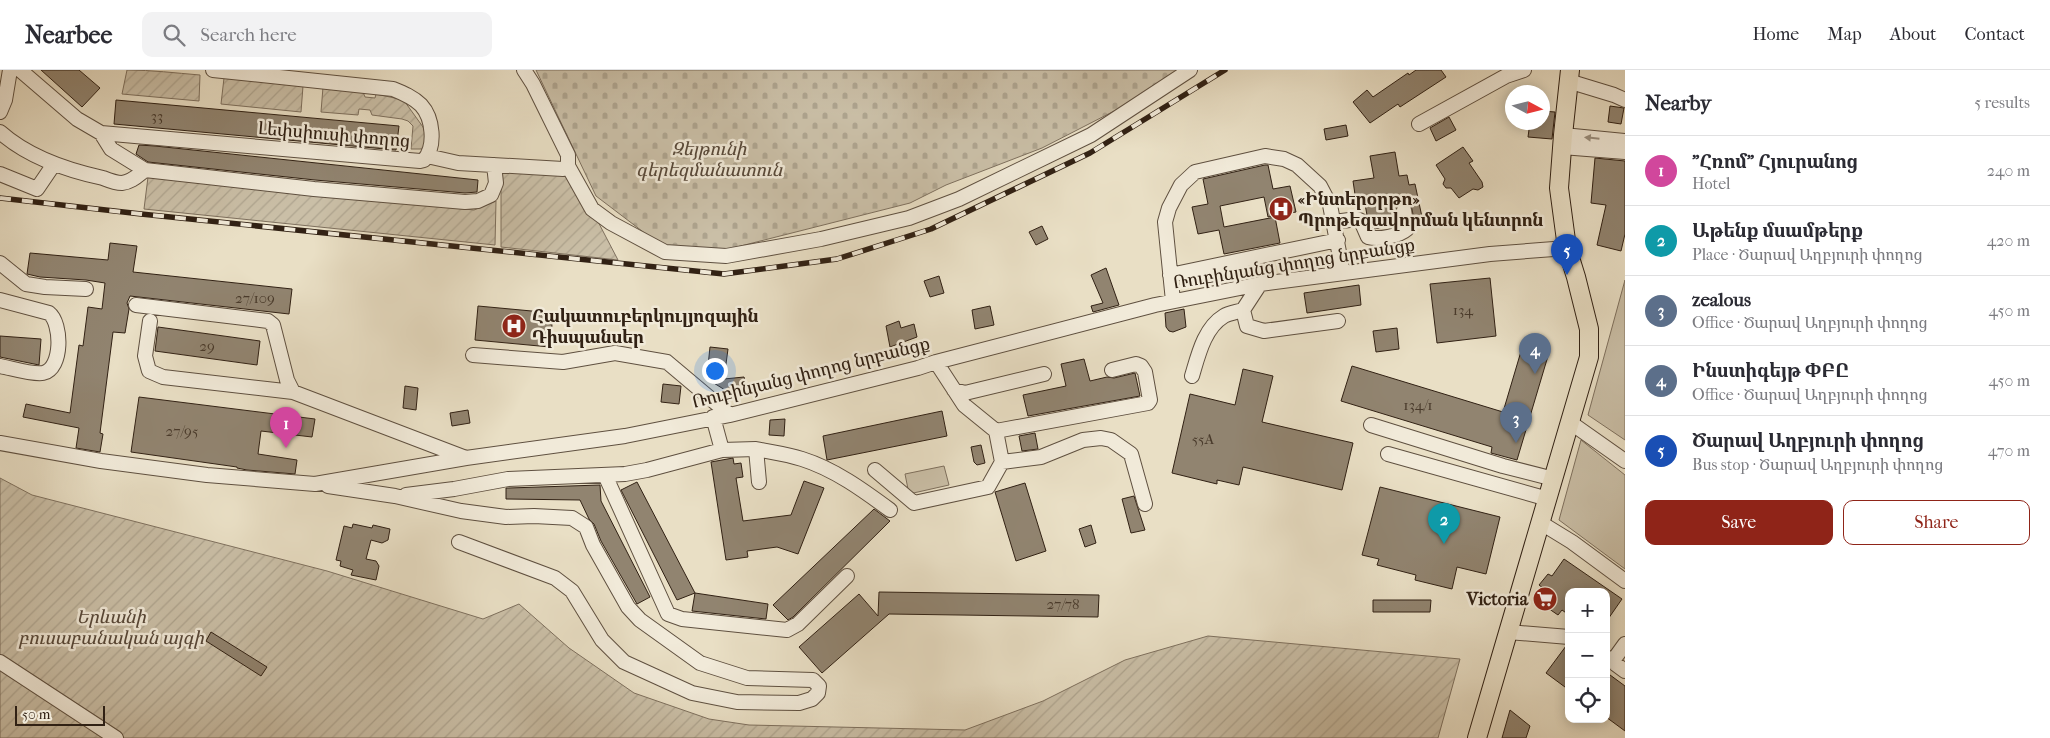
<!DOCTYPE html>
<meta charset="utf-8">
<style>
:root{--surface:#fff;--page:#f2f2f3;--text:#2b2b33;--muted:#7c7c81;--line:#e1e1e2;--accent:#8f2418}
body{margin:0;font-family:"IM FELL French Canon","Noto Serif Armenian",serif;background:var(--page);color:var(--text)}
.controls{position:absolute;right:15px;bottom:15px;display:grid;overflow:hidden;border-radius:10px;box-shadow:0 2px 12px #0003}
.controls button{width:45px;height:45px;display:grid;place-items:center;padding:0;border:0;border-bottom:1px solid var(--line);background:var(--surface);color:var(--text);font:25px sans-serif}
.compass{position:absolute;left:1505px;top:15px;width:45px;height:45px;border-radius:50%;background:var(--surface);box-shadow:0 2px 12px #0003;rotate:97deg}
.scale{position:absolute;left:15px;bottom:12px;width:90px;box-sizing:border-box;padding-left:5px;border:2px solid #312114;border-top:0;font-size:14px;line-height:18px;white-space:nowrap;color:#312114;-webkit-text-stroke:4px #f1ead9;paint-order:stroke}
.you{position:absolute;left:714px;top:300px;width:18px;height:18px;margin:-12px;border:4px solid #fff;border-radius:50%;background:#1a73e8;box-shadow:0 0 0 8px #1a73e833}
.badge{display:grid;place-items:center;width:32px;height:32px;border-radius:50%;background:var(--accent);color:#fff;font-size:16px;font-weight:700}
.pin{position:absolute;translate:-50% -41px;filter:drop-shadow(0 1px 2px #0008)}
.pin::after{content:'';position:absolute;top:26px;width:18px;height:15px;background:inherit;clip-path:polygon(0 0,100% 0,50% 100%)}
.list{margin:0;padding:0;list-style:none}
h2{display:flex;justify-content:space-between;align-items:center;height:65px;margin:0;padding:0 20px;font-size:21px}
h2 small{font-size:16px;font-weight:400;color:var(--muted)}
.list li{display:grid;grid-template-columns:32px 1fr auto;gap:15px;align-items:center;box-sizing:border-box;height:70px;padding:0 20px;border-top:1px solid var(--line)}
.list b{display:block;font-size:19px;white-space:nowrap}
.list p{margin:0;font-size:16px;white-space:nowrap;color:var(--muted)}
.list em{font-size:16px;font-style:normal;color:var(--muted)}
.actions{display:flex;gap:10px;padding:15px 20px}
.actions a{flex:1;padding:11px 0;border:1px solid var(--accent);border-radius:10px;text-align:center;font-size:18px;color:var(--accent)}
.actions .main{background:var(--accent);color:#fff}
.icon{flex:none;width:28px;height:28px;fill:none;stroke:currentColor;stroke-width:2;stroke-linecap:round;stroke-linejoin:round}
.map{position:relative;flex:none;width:1625px;height:668px;overflow:hidden}
header{display:flex;align-items:center;gap:30px;box-sizing:border-box;height:70px;padding:0 25px;background:var(--surface);border-bottom:1px solid var(--line)}
header strong{font-size:24px}
nav{display:flex;gap:28px;margin-inline-start:auto;font-size:18px}
.search{width:350px;height:45px;background:var(--page);display:flex;align-items:center;gap:12px;box-sizing:border-box;padding:0 18px;border-radius:10px;color:var(--muted);font-size:19px}
main{display:flex}
aside{flex:1;background:var(--surface)}
.map>svg:first-child{display:block}
.grass{fill:#cabfa7;stroke:#7e705e}
.cemetery{fill:url(#cemetery-stones);stroke:#7e705e}
.garden{fill:url(#garden-furrows);stroke:#7e705e}
.building{fill:#918470;stroke:#312114}
.lines{fill:none;stroke-linecap:round;stroke-linejoin:round}
.minor-casing{stroke:#5f5040;stroke-width:16}
.major-casing{stroke:#312114;stroke-width:20}
.minor{stroke:#f1ead9;stroke-width:14}
.major{stroke:#e9dfc5;stroke-width:18}
.rail-casing{stroke:#312114;stroke-width:5.5}
.rail{stroke:#f1ead9;stroke-width:4;stroke-dasharray:11;stroke-linecap:butt}
.oneway{fill:#9b9080}
.labels{text-anchor:middle;dominant-baseline:central;stroke-width:5;stroke-linejoin:round;paint-order:stroke}
.number-label{font-size:15px;fill:#493a2b}
.street-label{font-size:18px;fill:#312114;stroke:#f1ead9}
.park-label{font-size:18px;font-style:italic;fill:#574839;stroke:#f1ead9}
.poi-label{font-size:18px;font-weight:bold;fill:#312114;stroke:#f1ead9;text-anchor:start}
</style>
<header>
<strong>Nearbee</strong>
<div class="search"><svg class="icon" aria-label="search" viewBox="0 0 24 24"><circle cx="10" cy="10" r="6"/><path d="M15 15l6 6"/></svg>Search here</div>
<nav><a>Home</a><a>Map</a><a>About</a><a>Contact</a></nav>
</header>
<main>
<div class="map">
<svg width="1625" height="668" viewBox="0 0 1625 668">
<defs>
<pattern id="cemetery-stones" width="16" height="16" patternUnits="userSpaceOnUse" patternTransform="scale(1.25)"><rect width="16" height="16" fill="#cabfa7"/><path d="M2 7V4a2 2 0 0 1 4 0v3zM10 15v-3a2 2 0 0 1 4 0v3z" fill="#aea48f"/></pattern>
<pattern id="garden-furrows" width="10" height="10" patternUnits="userSpaceOnUse" patternTransform="scale(1.25)"><rect width="10" height="10" fill="#cabfa7"/><path d="M-1 1l2-2M0 10L10 0M9 11l2-2" fill="none" stroke="#aea48f"/></pattern>
</defs>
<rect width="100%" height="100%" fill="#e9dfc5"/>
<filter id="stains"><feTurbulence type="fractalNoise" baseFrequency=".004" numOctaves="4"/><feColorMatrix values="0 0 0 0 .2 0 0 0 0 .09 0 0 0 0 .02 0 0 0 .5 -.17"/></filter>
<radialGradient id="worn" r=".72"><stop offset=".6" stop-color="#630" stop-opacity="0"/><stop offset="1" stop-color="#630" stop-opacity=".3"/></radialGradient>
<path class="grass" d="M1625,210V370L1588,345Z
M1581,370L1625,405V499L1559,450Z
M944,396L949,415L909,424L905,404Z"/>
<path class="cemetery" d="M536,0H1178L1122,37L1042,78L946,115L910,133L721,181L663,177L596,126Z"/>
<path class="garden" d="M127,0C152,0 175,3 200,5L199,31L122,24Z
M224,8L303,16L301,42L221,34Z
M323,17L363,22L365,27L375,28L376,24L399,29L405,32L423,57L426,65L424,79H411L413,56L408,51L402,49L372,45L370,40L359,39L358,45L321,42Z
M501,100L569,103L594,144L618,190L501,177Z
M148,107L474,140L496,131L495,175L144,139Z
M0,408L32,425L327,501L483,549L519,534L569,578L634,623L709,649L749,655L965,660L1043,631L1125,590L1208,566L1460,589L1438,668H0Z"/>
<path class="building" d="M41,0H79L100,18L82,37Z
M1416,0H1441L1446,7L1400,37L1398,34L1370,53L1353,32L1367,20L1373,27L1408,3L1409,5Z
M116,30L399,56L396,80L114,54Z
M1610,36L1624,38L1621,54L1608,52Z
M1542,41L1555,42L1552,69L1528,67L1530,52H1542Z
M1449,47L1456,60L1436,71L1430,58Z
M1346,55L1348,66L1326,70L1324,59Z
M139,75L155,76L478,110L477,122L465,123L315,110L148,92L136,84Z
M1463,77L1473,91L1469,93L1482,112L1483,117L1478,120L1473,119L1459,128L1451,118H1446L1443,114L1445,109L1436,95Z
M1395,82L1399,106L1407,105L1409,115L1415,114L1422,147L1414,149L1411,135L1402,132L1396,137L1397,154L1374,159L1367,145L1364,129L1356,131L1353,111L1374,108L1370,86Z
M1595,88L1625,91V164L1621,181L1597,175L1606,135L1591,133Z
M1265,95H1268L1273,119L1290,116L1296,142L1268,147L1264,127L1220,136L1224,157L1275,147L1280,173L1224,184L1219,160L1198,164L1192,137L1208,134L1203,109Z
M1042,156L1048,169L1036,175L1029,162Z
M110,173L137,176L133,202L292,219L289,244L130,226L127,233L129,239L125,263L113,262L100,363L103,364L100,382L76,378L79,358L23,347L26,334L70,343L79,275L83,276L88,237L102,239L105,213L86,210L40,207L27,204L30,183L108,190Z
M1106,198L1119,235L1093,242L1091,236L1103,233L1091,205Z
M939,206L944,223L930,227L924,211Z
M1490,208L1496,266L1437,273L1430,214Z
M1359,215L1361,235L1307,243L1304,223Z
M478,236L553,243L550,277L475,270Z
M990,236L994,255L975,259L972,240Z
M1184,239L1186,257L1173,262L1169,261L1166,257L1165,243Z
M899,251L901,258L914,254L917,267L890,277L886,256Z
M158,257L260,271L257,295L155,281Z
M1397,258L1399,279L1376,282L1373,261Z
M0,266L41,269L39,295L0,287Z
M710,277L728,279L724,309L744,307L747,316L725,320L709,310H714L712,297L708,296Z
M1522,278L1548,286L1517,390L1491,383L1492,377L1341,331L1352,296L1503,342Z
M1084,289L1090,311L1107,307L1114,308L1135,303L1140,326L1028,346L1023,325L1066,316L1061,294Z
M1243,299L1273,306L1262,352L1353,373L1342,420L1243,397L1239,415L1217,410V414L1172,403L1190,324L1235,335Z
M663,314L681,316L679,334L661,332Z
M405,316L418,318L416,340L403,338Z
M139,327L315,349L312,367L261,361L258,384L297,390L295,404L247,400L237,398V397L131,382Z
M468,340L470,353L452,356L450,343Z
M942,341L947,366L827,390L823,366Z
M785,349L784,366L769,365L770,350Z
M1035,363L1038,379L1022,381L1019,366Z
M981,375L985,393L977,395L974,392L971,377Z
M733,388L734,394L741,393L743,407L736,408L743,451L791,445L804,411L824,418L798,484L777,477L747,481L748,487L726,490L711,392Z
M637,412L695,523L677,530L621,420Z
M1025,413L1046,481L1016,491L995,422Z
M600,415L601,431L650,527L637,534L601,471L594,454L589,449L580,430L506,429V418H509Z
M1380,417L1500,447L1486,504L1457,497L1452,519L1415,510L1416,505L1377,495L1379,489L1362,485Z
M1134,426L1145,460L1131,463L1122,429Z
M874,439L890,451L793,547L788,550L773,535Z
M353,454L372,458L373,455L390,459L388,470L382,473L371,470L366,489L376,491L379,496L376,510L351,505L353,500L340,496L341,491L336,490L344,456L352,458Z
M1091,455L1096,473L1085,477L1079,459Z
M1564,489L1622,529L1606,552V522H1569V545L1562,540L1558,545L1539,532L1547,521L1539,515L1548,504L1552,506Z
M879,522L1099,525L1098,547L889,544L822,603L799,577L859,524L878,546Z
M695,523L768,534L766,549L692,541Z
M1373,530H1431L1430,542H1373Z
M211,562L267,597L261,606L206,571Z
M1566,576H1569V620L1546,603Z
M1606,602L1625,616V661L1606,647Z
M1510,640L1530,656L1526,668H1502Z"/>
<g class="lines">
<defs>
<path id="minor" d="M20,0L77,49L101,63L420,91L424,90C436,76 433,48 421,35C413,27 403,23 393,19L213,0
M524,0L533,14L568,85V96L592,139L611,153L665,182L726,186L821,169L909,148L959,129L1091,65L1190,0
M1568,11L1614,25L1625,30
M0,42L5,30L10,0
M1419,54L1506,6L1524,0
M0,62C28,87 66,100 103,108C108,110 116,113 122,113C132,112 138,105 145,100L111,79L101,63
M1563,65L1625,71
M1562,77L1625,82
M427,86L458,93L563,99L568,96
M145,100L314,119L465,132L478,131L491,125L496,113L494,95
M0,104L37,119L54,94
M1334,152L1357,149L1361,151L1368,167C1379,170 1399,166 1407,159L1404,140
M0,193L26,214L45,217L86,219
M1170,205L1338,170
M1260,214L1243,240L1247,256L1264,261L1338,251
M0,230L49,243C62,253 63,299 43,303C33,305 11,298 0,296
M1173,231L1165,152L1169,138L1181,115L1195,102L1265,86L1284,89L1297,95L1320,116L1330,135L1343,203
M136,235L268,251L273,255L287,310L293,322
M150,251L145,286L149,301L163,307L293,322L466,388
M473,285L563,292L615,283L667,292L730,345
M1192,306C1198,286 1204,258 1224,246C1229,243 1237,242 1243,240
M954,320L965,323L1044,304
M713,347L722,380
M1571,353L1625,391
M1371,355L1503,396L1554,409
M996,361L1148,333L1150,330L1145,302L1141,296L1136,294L1112,300
M0,373L101,391L207,405L315,414L466,388L625,366L730,345L918,298L936,292L1155,235L1260,214L1490,184L1567,178
M756,379C771,382 787,384 802,389C834,399 863,420 890,440
M1388,384L1548,429
M1002,392L1041,387L1083,370L1101,368L1111,370L1131,384L1145,434
M875,400L914,433L988,417L1002,392L996,361L964,335L936,292
M605,405L668,544L682,549L787,560L798,554L847,506
M328,416L395,426L461,441L506,447L534,446L572,448L586,457L593,475L628,537L640,550L700,593L747,608L813,610L819,616L818,623L812,629L799,633L737,632L692,623L624,592L602,570L572,521L555,508L459,472
M406,425L454,419L508,409L625,404L647,400L722,380L756,379L759,412
M1541,453L1572,472L1625,511
M1508,562L1569,567
M1606,587L1625,601
M0,592L116,668
M1612,592L1625,574"/>
<path id="major" d="M1477,668L1589,287V259L1576,207L1567,178L1559,118L1563,65L1570,0"/>
</defs>
<use href="#minor" class="minor-casing"/>
<use href="#major" class="major-casing"/>
<use href="#minor" class="minor"/>
<use href="#major" class="major"/>
<defs>
<path id="rail" d="M0,128L141,144L724,204L837,189L931,159L1090,83L1225,0"/>
</defs>
<use href="#rail" class="rail-casing"/>
<use href="#rail" class="rail"/>
</g>
<defs><path id="oneway-solid" d="M-6-.8H1V-3.2L6.5 0L1 3.2V.8H-6Z" transform="scale(1.25)"/></defs>
<use class="oneway" href="#oneway-solid" transform="translate(1592 68) rotate(-174)"/>
<defs>
<symbol id="hospital-disc" viewBox="-11 -11 22 22"><circle r="9.5" fill="#8f2418" stroke="#f1ead9"/><path d="M-5-5h3v3.5h4V-5h3V5h-3V1.5h-4V5h-3Z" fill="#fff"/></symbol>
<symbol id="supermarket-disc" viewBox="-11 -11 22 22"><circle r="9.5" fill="#8f2418" stroke="#f1ead9"/><path d="M-6-5.5h2.5l.6 2H6L4.5 2H-2.5L-4.4-4H-6ZM-1.5 3.2a1.3 1.3 0 1 0 .1 0ZM3 3.2a1.3 1.3 0 1 0 .1 0Z" fill="#fff"/></symbol>
</defs>
<g fill-rule="evenodd">
<use href="#hospital-disc" x="1267" y="125" width="28" height="28"/>
<use href="#hospital-disc" x="500" y="242" width="28" height="28"/>
<use href="#supermarket-disc" x="1531" y="515" width="28" height="28"/>
</g>
<g class="labels">
<g class="number-label">
<text x="157" y="46">33</text>
<text x="255" y="228">27/109</text>
<text x="1463" y="240">134</text>
<text x="207" y="276">29</text>
<text x="1418" y="335">134/1</text>
<text x="182" y="361">27/95</text>
<text x="1203" y="369">55A</text>
<text x="1063" y="534">27/78</text>
</g>
<g class="street-label">
<text transform="translate(334 65) rotate(5)">Լեփսիուսի փողոց</text>
<text transform="translate(1294 194) rotate(-9)">Ռուբինյանց փողոց նրբանցք</text>
<text transform="translate(811 303) rotate(-14)">Ռուբինյանց փողոց նրբանցք</text>
</g>
<g class="park-label">
<text x="709" y="79">Զեյթունի<tspan x="709" dy="21">գերեզմանատուն</tspan></text>
<text x="111" y="547">Երևանի<tspan x="111" dy="21">բուսաբանական այգի</tspan></text>
</g>
<g class="poi-label">
<text x="1298" y="129">«Ինտերօրթո»<tspan x="1298" dy="21">Պրոթեզավորման կենտրոն</tspan></text>
<text x="532" y="246">Հակատուբերկուլյոզային<tspan x="532" dy="21">Դիսպանսեր</tspan></text>
<text x="1528" y="529" text-anchor="end">Victoria</text>
</g>
</g>
<rect width="100%" height="100%" filter="url(#stains)"/>
<rect width="100%" height="100%" fill="url(#worn)"/>
</svg>
<div class="controls">
<button>+</button>
<button>−</button>
<button><svg class="icon" aria-label="locate" viewBox="0 0 24 24"><circle cx="12" cy="12" r="6"/><path d="M12 2v4M12 18v4M2 12h4M18 12h4"/></svg></button>
</div>
<svg class="compass" viewBox="-18 -18 36 36"><path d="M0-13l5 13h-10z" fill="#e53935"/><path d="M0 13l5-13h-10z" fill="#7c7c81"/></svg>
<div class="scale">50 m</div>
<div class="you"></div>
<div class="pin badge" style="left:286px;top:378px;background:#d1479c">1</div>
<div class="pin badge" style="left:1444px;top:474px;background:#0f9aa8">2</div>
<div class="pin badge" style="left:1516px;top:373px;background:#5c6f8a">3</div>
<div class="pin badge" style="left:1535px;top:304px;background:#5c6f8a">4</div>
<div class="pin badge" style="left:1567px;top:205px;background:#1a4fb4">5</div>
</div>
<aside>
<h2>Nearby<small>5 results</small></h2>
<ul class="list">
<li><span class="badge" style="background:#d1479c">1</span><div><b>&quot;Հռոմ&quot; Հյուրանոց</b><p>Hotel</p></div><em>240 m</em></li>
<li><span class="badge" style="background:#0f9aa8">2</span><div><b>Աթենք մսամթերք</b><p>Place · Ծարավ Աղբյուրի փողոց</p></div><em>420 m</em></li>
<li><span class="badge" style="background:#5c6f8a">3</span><div><b>zealous</b><p>Office · Ծարավ Աղբյուրի փողոց</p></div><em>450 m</em></li>
<li><span class="badge" style="background:#5c6f8a">4</span><div><b>Ինստիգեյթ ՓԲԸ</b><p>Office · Ծարավ Աղբյուրի փողոց</p></div><em>450 m</em></li>
<li><span class="badge" style="background:#1a4fb4">5</span><div><b>Ծարավ Աղբյուրի փողոց</b><p>Bus stop · Ծարավ Աղբյուրի փողոց</p></div><em>470 m</em></li>
</ul>
<div class="actions"><a class="main">Save</a><a>Share</a></div>
</aside>
</main>
